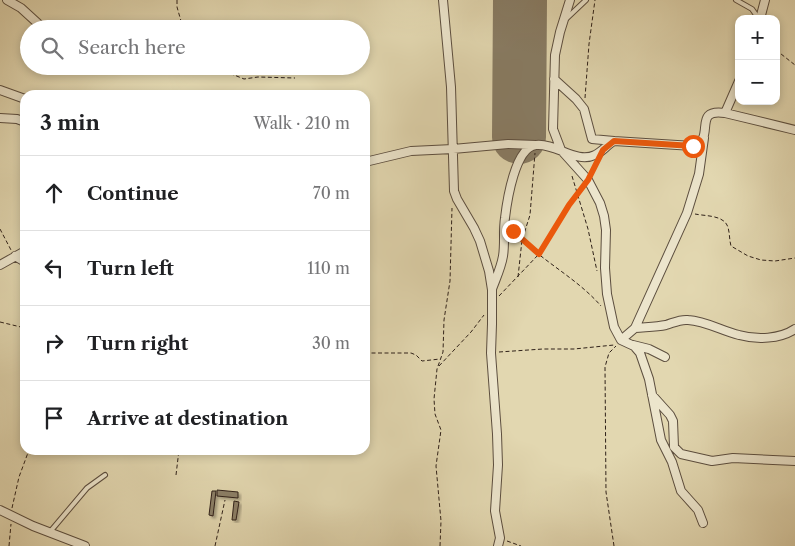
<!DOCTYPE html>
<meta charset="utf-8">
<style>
:root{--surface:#fff;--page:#f2f2f2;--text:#202124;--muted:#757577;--line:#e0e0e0}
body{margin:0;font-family:"Libre Caslon Text",serif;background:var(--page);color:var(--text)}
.controls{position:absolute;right:15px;top:15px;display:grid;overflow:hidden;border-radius:10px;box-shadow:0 2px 8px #0003}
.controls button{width:45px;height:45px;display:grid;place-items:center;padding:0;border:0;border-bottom:1px solid var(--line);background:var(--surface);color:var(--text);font:25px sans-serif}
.stop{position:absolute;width:15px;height:15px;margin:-11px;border:4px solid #ea580c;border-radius:50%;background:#fff}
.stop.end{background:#ea580c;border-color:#fff;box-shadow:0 1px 5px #0008}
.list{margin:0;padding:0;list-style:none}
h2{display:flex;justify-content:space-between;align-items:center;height:65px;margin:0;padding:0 20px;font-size:21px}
h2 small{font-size:16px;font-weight:400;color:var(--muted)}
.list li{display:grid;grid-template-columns:32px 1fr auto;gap:15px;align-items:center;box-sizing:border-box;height:75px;padding:0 20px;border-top:1px solid var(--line)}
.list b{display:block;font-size:19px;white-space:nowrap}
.list em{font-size:16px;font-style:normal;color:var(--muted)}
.icon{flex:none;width:28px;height:28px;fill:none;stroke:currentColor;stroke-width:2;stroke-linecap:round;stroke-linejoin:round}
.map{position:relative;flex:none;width:795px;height:546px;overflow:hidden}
.search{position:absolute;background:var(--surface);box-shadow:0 2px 8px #0003;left:20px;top:20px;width:350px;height:55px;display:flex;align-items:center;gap:12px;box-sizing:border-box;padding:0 18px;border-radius:28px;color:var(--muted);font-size:19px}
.panel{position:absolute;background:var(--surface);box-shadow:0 2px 8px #0003;left:20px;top:90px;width:350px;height:365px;border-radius:15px}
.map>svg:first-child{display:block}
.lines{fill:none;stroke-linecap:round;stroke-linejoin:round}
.runway{stroke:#887c64;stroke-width:54}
.building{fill:#8c8068;stroke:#2f2119;filter:url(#shadow)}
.service-casing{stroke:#5c4e3f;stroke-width:6}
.minor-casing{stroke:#5c4e3f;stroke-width:10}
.path{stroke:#2f2119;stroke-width:1;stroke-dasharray:4 2.5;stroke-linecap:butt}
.service{stroke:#ece5cc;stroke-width:4}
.minor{stroke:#ece5cc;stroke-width:8}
.route{stroke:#ea580c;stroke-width:6}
</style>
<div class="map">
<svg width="795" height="546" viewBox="0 0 795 546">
<defs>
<filter id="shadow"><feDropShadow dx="2.5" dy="2.5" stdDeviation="1" flood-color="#0004"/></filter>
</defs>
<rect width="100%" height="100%" fill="#e2d7b0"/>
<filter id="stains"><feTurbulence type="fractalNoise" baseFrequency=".004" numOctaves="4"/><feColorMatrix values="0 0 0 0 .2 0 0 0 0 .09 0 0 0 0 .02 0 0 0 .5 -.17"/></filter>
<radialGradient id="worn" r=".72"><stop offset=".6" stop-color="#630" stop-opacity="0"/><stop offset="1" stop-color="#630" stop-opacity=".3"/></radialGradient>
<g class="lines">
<path class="runway" d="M519,137L520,0"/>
</g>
<path class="building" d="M217,490L238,492V498L217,496Z
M212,491H216L213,516L209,515Z
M234,501L239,502L236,520H232Z"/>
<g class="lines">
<defs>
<path id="service" d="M736,0L752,9L759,19
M567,18L586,0
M49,533L87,488L105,475"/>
<path id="minor" d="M7,0L21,8L44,29
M443,0L451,87L454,191L457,199L474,228L480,241L489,271L492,290V324L491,353L497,434L498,465L495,511L500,538L498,546
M570,0L560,32L555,55L553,129L561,150L588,180L600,203L604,216L606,230L605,268L607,294L614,327L621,340L634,346L640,353L649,379L661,440L672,462L681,491L698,510L703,523
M760,19L765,0
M182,29L185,27
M554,79L576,99L584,109L592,139L614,141
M0,90L25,99
M725,113L739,81
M0,118L17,119L25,122
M365,162L411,151L453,149L508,144L536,145
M15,256L25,262
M0,265L25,251
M492,289C496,278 501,268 503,256C505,244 503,231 505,218C507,201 515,147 536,145C556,143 576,164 595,155C602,152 607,145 614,141L693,146C717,139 691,108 725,113L795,130
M635,328C645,327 656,327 666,325C673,323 680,319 688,320C706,321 722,331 739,335C757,340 780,339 795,329
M621,340L635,328L687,213L699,174L704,138
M633,345L649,349L665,357
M652,395L670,415L673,421L674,447L681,454L712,461L733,458L795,461
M0,510L33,526L85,546"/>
</defs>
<use href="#service" class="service-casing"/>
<use href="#minor" class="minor-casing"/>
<path class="path" d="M177,0V7L181,21
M776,50L795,65
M212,66L244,79L258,77L295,78
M585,98L589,44L595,0
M592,173L597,163
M572,176L588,229L597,271
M695,214C704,216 722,215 727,225C730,231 729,239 731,246L748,256L761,260L775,261L795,258
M0,229L11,250
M512,229C537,259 575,276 601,306
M518,277L522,240L530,215L535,153
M499,296L539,254L583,186
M0,322L25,328
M499,352L543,349H574L614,345
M365,353H411L416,355L422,361L440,359
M439,366L471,332L484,315
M176,475L179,450
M12,508L19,477L29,450
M507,541L521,546
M9,546L11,524
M215,546L225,500
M440,546L441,521L436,466L441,430L435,414L434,399L437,369L443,352L444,320L450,281L452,208
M614,546L606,492L605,367L609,353L616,346"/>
<use href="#service" class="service"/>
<use href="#minor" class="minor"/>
</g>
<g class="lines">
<path class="route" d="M513,231L539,254L569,205L588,180L603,150L614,141L693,146"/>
</g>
<rect width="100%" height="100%" filter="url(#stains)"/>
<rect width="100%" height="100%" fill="url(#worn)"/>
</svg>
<div class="controls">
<button>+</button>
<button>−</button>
</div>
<div class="stop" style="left:693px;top:146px"></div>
<div class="stop end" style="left:513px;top:231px"></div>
<div class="search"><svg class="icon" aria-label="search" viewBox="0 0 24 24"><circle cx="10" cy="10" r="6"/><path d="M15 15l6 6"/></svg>Search here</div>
<section class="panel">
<h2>3 min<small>Walk · 210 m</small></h2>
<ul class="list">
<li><svg class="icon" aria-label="ahead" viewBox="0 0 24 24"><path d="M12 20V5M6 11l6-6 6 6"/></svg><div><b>Continue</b></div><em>70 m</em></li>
<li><svg class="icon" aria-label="left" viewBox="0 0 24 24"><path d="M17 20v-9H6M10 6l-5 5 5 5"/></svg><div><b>Turn left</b></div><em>110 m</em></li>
<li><svg class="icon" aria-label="right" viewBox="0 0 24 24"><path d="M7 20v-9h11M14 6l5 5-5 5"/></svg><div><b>Turn right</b></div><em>30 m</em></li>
<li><svg class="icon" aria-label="arrive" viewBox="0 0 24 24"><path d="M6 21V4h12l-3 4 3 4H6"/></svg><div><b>Arrive at destination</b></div></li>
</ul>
</section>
</div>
